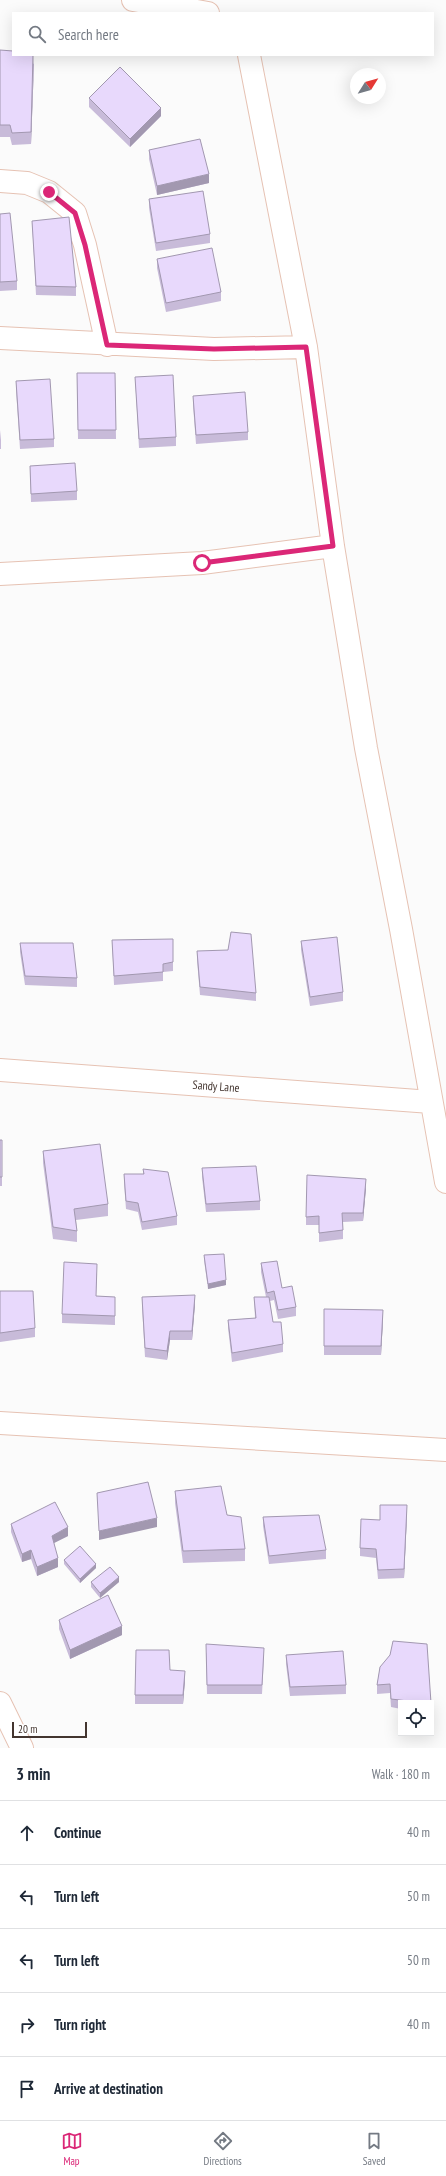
<!DOCTYPE html>
<meta charset="utf-8">
<style>
:root{--surface:#fff;--page:#f6f6f7;--text:#1f2937;--muted:#747a83;--line:#e0e1e3;--accent:#db2777}
body{margin:0;font-family:"PT Sans Narrow",sans-serif;background:var(--page);color:var(--text)}
.controls{position:absolute;right:12px;bottom:12px;display:grid;overflow:hidden;border-radius:0px;box-shadow:0 4px 16px #0002}
.controls button{width:36px;height:36px;display:grid;place-items:center;padding:0;border:0;border-bottom:1px solid var(--line);background:var(--surface);color:var(--text);font:20px sans-serif}
.compass{position:absolute;left:350px;top:68px;width:36px;height:36px;border-radius:50%;background:var(--surface);box-shadow:0 4px 16px #0002;rotate:53deg}
.scale{position:absolute;left:12px;bottom:10px;width:75px;box-sizing:border-box;padding-left:4px;border:2px solid #43352f;border-top:0;font-size:11px;line-height:14px;white-space:nowrap;color:#43352f;-webkit-text-stroke:3px #fff;paint-order:stroke}
.stop{position:absolute;width:12px;height:12px;margin:-9px;border:3px solid #db2777;border-radius:50%;background:#fff}
.stop.end{background:#db2777;border-color:#fff;box-shadow:0 1px 4px #0008}
.list{margin:0;padding:0;list-style:none}
h2{display:flex;justify-content:space-between;align-items:center;height:52px;margin:0;padding:0 16px;font-size:17px}
h2 small{font-size:13px;font-weight:400;color:var(--muted)}
.list li{display:grid;grid-template-columns:26px 1fr auto;gap:12px;align-items:center;box-sizing:border-box;height:64px;padding:0 16px;border-top:1px solid var(--line)}
.list b{display:block;font-size:15px;white-space:nowrap}
.list em{font-size:13px;font-style:normal;color:var(--muted)}
.icon{flex:none;width:22px;height:22px;fill:none;stroke:currentColor;stroke-width:2;stroke-linecap:round;stroke-linejoin:round}
.map{position:relative;flex:none;width:446px;height:1748px;overflow:hidden}
.search{position:absolute;background:var(--surface);box-shadow:0 4px 16px #0002;left:12px;right:12px;top:12px;height:44px;display:flex;align-items:center;gap:10px;box-sizing:border-box;padding:0 14px;border-radius:0px;color:var(--muted);font-size:15px}
.sheet{height:372px;background:var(--surface)}
nav{display:flex;justify-content:space-around;align-items:center;box-sizing:border-box;height:56px;border-top:1px solid var(--line);background:var(--surface);font-size:11px;color:var(--muted)}
nav a{display:grid;justify-items:center;gap:2px}
nav .on{color:var(--accent)}
.map>svg:first-child{display:block}
.lines{fill:none;stroke-linecap:round;stroke-linejoin:round}
.street-casing{stroke:#e6c2b3;stroke-width:24}
.street{stroke:#fff;stroke-width:22}
.wall{fill:#c8bbd9}
.shaded-wall{fill:#a298b0}
.building{fill:#e8d9fc;stroke:#a298b0}
.route{stroke:#db2777;stroke-width:5}
.labels{text-anchor:middle;dominant-baseline:central;stroke-width:4;stroke-linejoin:round;paint-order:stroke}
.street-label{font-size:12px;fill:#43352f;stroke:#fff}
</style>
<div class="map">
<svg width="446" height="1748" viewBox="0 0 446 1748">
<rect width="100%" height="100%" fill="#fbfbfb"/>
<g class="lines">
<defs>
<path id="street" d="M133,0L208,13
M249,55L306,347L333,546L366,748L401,929L446,1182
M0,181L27,183L49,192L75,213L85,245L107,345
M0,338L214,349L306,347
M0,574L202,563L333,546
M0,1070L431,1102
M0,1423L446,1450
M0,1703L22,1748"/>
</defs>
<use href="#street" class="street-casing"/>
<use href="#street" class="street"/>
</g>
<path class="wall" d="M0,50L34,64L31,144L12,145L10,137H0Z
M89,98L161,116L130,147L89,107Z
M149,150L209,183L157,195L149,159Z
M149,199L210,234V243L156,251L149,208Z
M0,214L17,281V290L0,291Z
M32,221L76,287V296L36,295Z
M157,259L221,292V301L166,312L157,268Z
M77,373H115L116,439H78Z
M135,377L176,437V446L139,448Z
M16,381L54,439V447L20,449L16,390Z
M193,396L248,432V440L196,444L193,405Z
M0,430L1,440V449H0Z
M30,466L77,491V500L31,502Z
M112,940L173,962V971L163,972V981L114,985Z
M301,941L343,992V1001L310,1006L301,950Z
M20,943L77,978V987L25,985L20,952Z
M197,951L256,993V1001L200,995L197,960Z
M0,1140H2V1186H0Z
M43,1151L108,1204V1216L76,1220L77,1231V1242L53,1239L43,1163Z
M202,1168L260,1201V1210L206,1212L202,1177Z
M143,1169L177,1216V1225L142,1230L138,1212L126,1209L124,1183V1174H143Z
M366,1188L363,1221L343,1222V1239L319,1242V1225H306V1217Z
M204,1255L226,1285L208,1289L204,1260Z
M261,1263L282,1288L296,1307V1316L278,1319L274,1300L270,1301L273,1322L283,1344V1352L232,1362L228,1328V1320L255,1318L254,1297H266L261,1272Z
M97,1272L96,1296L115,1297V1325L62,1323V1314Z
M0,1291L35,1328V1337L0,1342Z
M142,1297L195,1304L192,1340H170L167,1360L145,1357L142,1306Z
M324,1309L383,1319L381,1355H324Z
M175,1491L227,1515L245,1549V1561L183,1563L175,1503Z
M407,1514L404,1578L378,1579L376,1558L360,1556V1548L380,1520Z
M263,1517L326,1550V1559L269,1564L263,1526Z
M11,1524L68,1536L54,1543L58,1567L37,1576L31,1559L22,1562L11,1532Z
M64,1560L96,1568L80,1583L64,1564Z
M91,1582H119L100,1598L91,1587Z
M59,1620L122,1635L70,1659L59,1629Z
M206,1653L264,1657L262,1694H207Z
M286,1655L346,1685V1694L290,1696L286,1664Z
M380,1667L431,1703H401V1709L391,1707L390,1693L377,1694V1685Z
M170,1670L185,1680L183,1704H135V1695Z"/>
<path class="shaded-wall" d="M34,55V64L31,144V132Z
M161,108V116L130,147V139Z
M209,174V183L157,195V186Z
M366,1179V1188L363,1221V1213Z
M226,1280V1285L208,1289V1284Z
M195,1295V1304L192,1340V1331Z
M383,1310V1319L381,1355V1346Z
M170,1331V1340L167,1360V1351Z
M407,1505V1514L404,1578V1569Z
M157,1518V1527L99,1540V1531Z
M68,1527V1536L52,1544V1536Z
M31,1550V1559L22,1562V1554Z
M58,1558V1567L37,1576V1567Z
M96,1564V1568L80,1583V1579Z
M119,1577V1582L100,1598V1593Z
M122,1626V1635L70,1659V1650Z
M185,1671V1680L183,1704V1695Z"/>
<path class="building" d="M0,50L13,51V55H33L31,132L12,133L10,125H0Z
M120,67L161,108L130,139L89,98Z
M200,139L209,174L157,186L149,150Z
M203,191L210,234L156,243L149,199Z
M10,213L17,281L0,282V214Z
M69,217L76,287L36,286L32,221Z
M212,248L221,292L166,303L157,259Z
M77,373H115L116,430H78Z
M173,375L176,437L139,439L135,377Z
M50,379L54,439L20,440L16,381Z
M245,392L248,432L196,435L193,396Z
M75,463L77,491L31,494L30,466Z
M231,932L251,934L256,993L200,987L197,951L228,950Z
M337,937L343,992L310,997L301,941Z
M173,939V962L163,964V972L114,976L112,940Z
M20,943H73L77,978L25,976Z
M0,1140H2V1177H0Z
M100,1144L108,1204L74,1209L77,1231L53,1227L43,1151Z
M256,1166L260,1201L206,1204L202,1168Z
M143,1169L168,1172L177,1216L142,1222L138,1203L126,1201L124,1174H144Z
M307,1175L366,1179L363,1213H342L343,1230L319,1233V1216L306,1217Z
M224,1254L226,1280L208,1284L204,1255Z
M277,1261L282,1288L292,1286L296,1307L278,1310L274,1291L267,1293L261,1263Z
M64,1262L97,1264L96,1296L115,1297V1316L62,1314Z
M0,1291H33L35,1328L0,1333Z
M195,1295L192,1331H170L167,1351L145,1348L142,1297Z
M254,1297H269L273,1322H281L283,1344L232,1353L228,1320L256,1318Z
M324,1309L383,1310L381,1346H324Z
M148,1482L157,1518L99,1531L97,1493Z
M221,1486L227,1515L241,1517L245,1549L183,1551L175,1491Z
M55,1502L68,1527L52,1536L58,1558L37,1567L31,1550L22,1554L11,1524Z
M380,1505H407L404,1569L378,1570L376,1549L360,1548L361,1519L380,1520Z
M319,1515L326,1550L269,1556L263,1517Z
M80,1546L96,1564L80,1579L64,1560Z
M110,1567L119,1577L100,1593L91,1582Z
M108,1595L122,1626L70,1650L59,1620Z
M393,1641L427,1644L431,1703H425L391,1699L390,1684L377,1685L380,1667L390,1655Z
M206,1644L264,1648L262,1685H207Z
M136,1650H169L170,1670L185,1671L183,1695H135Z
M343,1651L346,1685L290,1687L286,1655Z"/>
<g class="lines">
<path class="route" d="M49,192L75,213L85,245L107,345L214,349L306,347L333,546L202,563"/>
</g>
<g class="labels">
<g class="street-label">
<text transform="translate(216 1086) rotate(4)">Sandy Lane</text>
</g>
</g>
</svg>
<div class="controls">
<button><svg class="icon" aria-label="locate" viewBox="0 0 24 24"><circle cx="12" cy="12" r="6"/><path d="M12 2v4M12 18v4M2 12h4M18 12h4"/></svg></button>
</div>
<svg class="compass" viewBox="-18 -18 36 36"><path d="M0-13l5 13h-10z" fill="#e53935"/><path d="M0 13l5-13h-10z" fill="#747a83"/></svg>
<div class="scale">20 m</div>
<div class="stop" style="left:202px;top:563px"></div>
<div class="stop end" style="left:49px;top:192px"></div>
<div class="search"><svg class="icon" aria-label="search" viewBox="0 0 24 24"><circle cx="10" cy="10" r="6"/><path d="M15 15l6 6"/></svg>Search here</div>
</div>
<section class="sheet">
<h2>3 min<small>Walk · 180 m</small></h2>
<ul class="list">
<li><svg class="icon" aria-label="ahead" viewBox="0 0 24 24"><path d="M12 20V5M6 11l6-6 6 6"/></svg><div><b>Continue</b></div><em>40 m</em></li>
<li><svg class="icon" aria-label="left" viewBox="0 0 24 24"><path d="M17 20v-9H6M10 6l-5 5 5 5"/></svg><div><b>Turn left</b></div><em>50 m</em></li>
<li><svg class="icon" aria-label="left" viewBox="0 0 24 24"><path d="M17 20v-9H6M10 6l-5 5 5 5"/></svg><div><b>Turn left</b></div><em>50 m</em></li>
<li><svg class="icon" aria-label="right" viewBox="0 0 24 24"><path d="M7 20v-9h11M14 6l5 5-5 5"/></svg><div><b>Turn right</b></div><em>40 m</em></li>
<li><svg class="icon" aria-label="arrive" viewBox="0 0 24 24"><path d="M6 21V4h12l-3 4 3 4H6"/></svg><div><b>Arrive at destination</b></div></li>
</ul>
</section>
<nav>
<a class="on"><svg class="icon" aria-label="map" viewBox="0 0 24 24"><path d="M3 6l6-2 6 2 6-2v14l-6 2-6-2-6 2zM9 4v14M15 6v14"/></svg>Map</a>
<a><svg class="icon" aria-label="directions" viewBox="0 0 24 24"><path d="M12 3l9 9-9 9-9-9zM9 14v-3h6M13 9l2 2-2 2"/></svg>Directions</a>
<a><svg class="icon" aria-label="saved" viewBox="0 0 24 24"><path d="M7 4h10v16l-5-4-5 4z"/></svg>Saved</a>
</nav>
